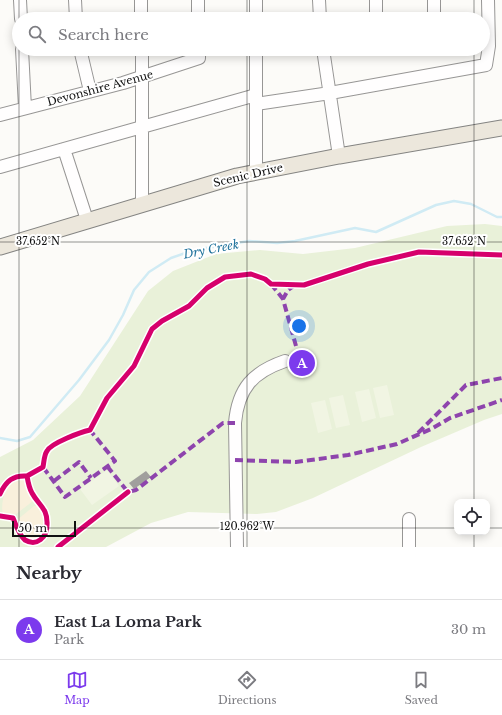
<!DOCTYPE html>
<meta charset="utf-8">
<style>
:root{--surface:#fff;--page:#f2f2f3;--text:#2b2b33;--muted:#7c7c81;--line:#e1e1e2;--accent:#7c3aed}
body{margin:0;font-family:"Libre Baskerville",serif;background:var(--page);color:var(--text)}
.controls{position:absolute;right:12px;bottom:12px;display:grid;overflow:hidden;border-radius:8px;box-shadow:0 2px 10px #0003}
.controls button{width:36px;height:36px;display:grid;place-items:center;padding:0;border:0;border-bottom:1px solid var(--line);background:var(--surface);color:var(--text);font:20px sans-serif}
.scale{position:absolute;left:12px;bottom:10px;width:64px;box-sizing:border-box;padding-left:4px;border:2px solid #111;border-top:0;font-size:11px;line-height:14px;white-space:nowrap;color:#111;-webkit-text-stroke:3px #fff;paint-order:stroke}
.you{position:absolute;left:299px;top:326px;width:14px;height:14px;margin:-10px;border:3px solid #fff;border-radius:50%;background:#1a73e8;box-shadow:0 0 0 6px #1a73e833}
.badge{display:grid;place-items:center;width:26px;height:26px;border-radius:50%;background:var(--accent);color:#fff;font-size:13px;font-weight:700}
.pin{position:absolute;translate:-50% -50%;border:2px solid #fff;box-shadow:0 1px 4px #0006}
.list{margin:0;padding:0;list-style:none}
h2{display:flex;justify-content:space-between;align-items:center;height:52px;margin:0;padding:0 16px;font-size:17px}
h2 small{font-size:13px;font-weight:400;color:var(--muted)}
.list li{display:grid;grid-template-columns:26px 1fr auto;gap:12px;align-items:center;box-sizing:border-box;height:60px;padding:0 16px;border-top:1px solid var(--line)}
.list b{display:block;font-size:15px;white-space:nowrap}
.list p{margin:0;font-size:13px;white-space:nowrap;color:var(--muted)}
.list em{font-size:13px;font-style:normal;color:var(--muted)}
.icon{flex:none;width:22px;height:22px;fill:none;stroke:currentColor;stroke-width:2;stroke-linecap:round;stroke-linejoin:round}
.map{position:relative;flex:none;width:502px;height:547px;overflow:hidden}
.search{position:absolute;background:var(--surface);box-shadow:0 2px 10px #0003;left:12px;right:12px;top:12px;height:44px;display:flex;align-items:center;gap:10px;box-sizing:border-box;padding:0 14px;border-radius:22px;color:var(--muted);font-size:15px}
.sheet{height:112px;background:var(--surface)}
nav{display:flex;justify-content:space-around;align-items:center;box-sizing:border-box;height:56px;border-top:1px solid var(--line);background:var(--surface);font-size:11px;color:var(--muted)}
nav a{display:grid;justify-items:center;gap:2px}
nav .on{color:var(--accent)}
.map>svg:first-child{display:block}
.green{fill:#e9f1d9}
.sand{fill:#f9f0dc}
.pitch{fill:#f1f5e3}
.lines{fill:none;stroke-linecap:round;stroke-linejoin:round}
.stream{stroke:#d0ebf4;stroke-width:2.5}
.building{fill:#a09f9d}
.minor-casing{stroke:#979695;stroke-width:14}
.major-casing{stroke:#848482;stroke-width:17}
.minor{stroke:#fffefe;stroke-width:12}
.major{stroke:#ece7dc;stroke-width:15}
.quiet{stroke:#8e44ad;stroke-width:4;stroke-dasharray:8 4;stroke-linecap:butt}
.cycleway-casing{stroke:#fff;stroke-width:8}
.cycleway{stroke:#d6006c;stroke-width:5}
.ticks{fill:none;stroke:#111;stroke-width:1;stroke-opacity:0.45}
.labels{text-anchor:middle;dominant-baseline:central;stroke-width:4;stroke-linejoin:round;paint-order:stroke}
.street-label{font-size:11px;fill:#111;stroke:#fff}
.water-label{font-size:12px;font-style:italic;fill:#21739c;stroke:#fff}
.ticks-label{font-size:10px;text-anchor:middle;fill:#111;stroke:#fff;stroke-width:4;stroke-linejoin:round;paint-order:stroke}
</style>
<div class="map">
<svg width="502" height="547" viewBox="0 0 502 547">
<rect width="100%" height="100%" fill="#fcfbf8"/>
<path class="green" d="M485,224L502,226V414L484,420L421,447L313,498L276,512L257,514L188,512L151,523L106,547H0V457L33,440L80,396L148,291L173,271L216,254L260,250L303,254L355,248L447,226Z"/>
<path class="sand" d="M18,477L26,480L33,501L15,515L3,516C0,503 5,483 18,477Z
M34,506H39C46,514 47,527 42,536L33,541L24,535L17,520Z"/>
<path class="pitch" d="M387,385L394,415L380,418L373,388Z
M369,389L376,418L362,422L355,392Z
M343,395L350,425L336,428L329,398Z
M325,400L332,429L318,433L311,403Z
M107,470L119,486L92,505L80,489Z"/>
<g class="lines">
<path class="stream" d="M0,438L17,441L30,437L79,380L109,340L123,315L134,290L149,272L171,258L194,250L249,241L277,243L295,241L355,228L376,232L436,205L454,201L471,204L497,217H502"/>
</g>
<path class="building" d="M146,471L151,477L134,489L129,483Z"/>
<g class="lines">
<defs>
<path id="minor" d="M20,0L21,19
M75,0L76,19
M141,0V19
M198,0V19
M256,0V19
M319,0L320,19
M376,0V19
M434,0V19
M22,49L25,108
M80,49L90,91
M256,49V95
M323,49L339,156
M256,104L330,93L486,65L489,46L488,0
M0,115L123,83L199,58V49
M64,149L87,220
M0,167L142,127V49
M142,203V127L256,95V172
M237,547L235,423C238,388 253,372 285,361
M409,547V519"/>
<path id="major" d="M0,247L237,176L339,156L502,128"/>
</defs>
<use href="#minor" class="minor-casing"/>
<use href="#major" class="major-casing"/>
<use href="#minor" class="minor"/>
<use href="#major" class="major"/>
<path class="quiet" d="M271,284L283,299
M295,285L288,290L283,299L296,346
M418,433L466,385L502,378
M235,460L296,462L348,455L397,444L431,429L450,418L502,400
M107,466L128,492L136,490L223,423H235
M43,467L65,497L115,461L90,430
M54,481L79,462L91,478"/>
<defs>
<path id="cycleway" d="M27,476L43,467C44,462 44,455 47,451C51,443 81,432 90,430L107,398L134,366L152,329L162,321L189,306L207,288L225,277L251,274L265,279L271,284L304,285L368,264L419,252L502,255
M0,494C6,481 13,475 27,476C28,482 29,488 32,493C39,506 48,508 47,525C47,537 37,547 25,540C19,535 16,525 13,518L0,516
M58,547L128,492"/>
</defs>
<use href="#cycleway" class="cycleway-casing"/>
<use href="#cycleway" class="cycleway"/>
</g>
<path class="ticks" d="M19,0V19M247,0V19M474,0V19M19,49V547M247,49V547M474,49V502M0,242H502M0,528H457M487,528H502M474,532V547"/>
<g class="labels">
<g class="street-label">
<text transform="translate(100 88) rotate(-15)">Devonshire Avenue</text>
<text transform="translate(248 175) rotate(-13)">Scenic Drive</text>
</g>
<g class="water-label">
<text transform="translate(211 249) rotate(-11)">Dry Creek</text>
</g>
</g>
<g class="ticks-label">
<text x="38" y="245">37.652°N</text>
<text x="464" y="245">37.652°N</text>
<text x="247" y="530">120.962°W</text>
</g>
</svg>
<div class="controls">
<button><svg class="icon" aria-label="locate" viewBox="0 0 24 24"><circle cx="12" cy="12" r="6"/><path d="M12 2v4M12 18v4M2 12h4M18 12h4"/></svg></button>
</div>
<div class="scale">50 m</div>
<div class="you"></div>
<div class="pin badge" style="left:302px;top:363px">A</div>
<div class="search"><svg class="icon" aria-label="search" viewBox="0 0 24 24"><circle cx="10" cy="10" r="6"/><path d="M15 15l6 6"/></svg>Search here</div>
</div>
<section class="sheet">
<h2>Nearby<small></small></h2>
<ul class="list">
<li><span class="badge">A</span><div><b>East La Loma Park</b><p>Park</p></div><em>30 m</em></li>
</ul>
</section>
<nav>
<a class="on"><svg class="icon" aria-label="map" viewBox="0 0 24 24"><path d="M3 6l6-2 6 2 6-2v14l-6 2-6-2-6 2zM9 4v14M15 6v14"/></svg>Map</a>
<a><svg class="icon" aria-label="directions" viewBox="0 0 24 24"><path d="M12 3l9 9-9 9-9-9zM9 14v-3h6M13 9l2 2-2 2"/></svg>Directions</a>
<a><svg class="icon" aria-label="saved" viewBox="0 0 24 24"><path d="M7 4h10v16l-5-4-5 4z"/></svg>Saved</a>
</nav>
